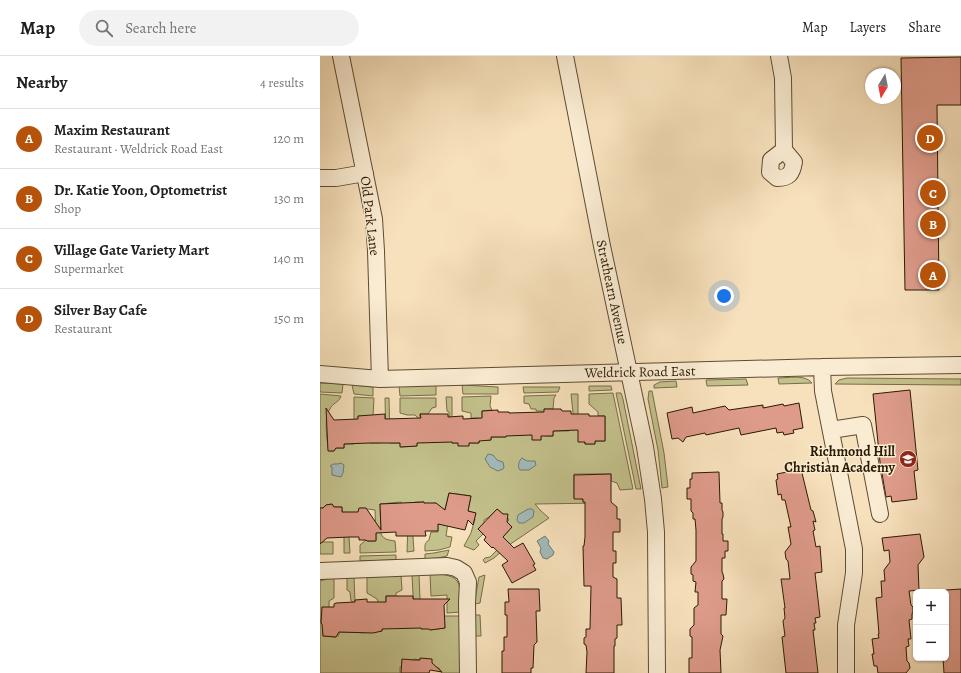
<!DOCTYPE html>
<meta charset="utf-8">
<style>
:root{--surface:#fff;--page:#f2f2f2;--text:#202124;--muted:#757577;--line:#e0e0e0;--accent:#b45309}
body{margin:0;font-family:Alegreya,serif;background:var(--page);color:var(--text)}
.controls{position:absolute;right:12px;bottom:12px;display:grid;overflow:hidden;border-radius:6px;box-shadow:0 1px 3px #0004}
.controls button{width:36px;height:36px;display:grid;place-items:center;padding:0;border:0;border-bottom:1px solid var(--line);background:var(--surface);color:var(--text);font:20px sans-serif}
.compass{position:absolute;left:545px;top:12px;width:36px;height:36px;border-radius:50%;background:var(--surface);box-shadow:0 1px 3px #0004;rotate:190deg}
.you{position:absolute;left:404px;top:240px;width:14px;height:14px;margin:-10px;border:3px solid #fff;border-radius:50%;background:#1a73e8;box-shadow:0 0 0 6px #1a73e833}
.badge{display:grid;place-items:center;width:26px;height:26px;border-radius:50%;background:var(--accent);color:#fff;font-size:13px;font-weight:700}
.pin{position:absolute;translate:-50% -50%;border:2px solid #fff;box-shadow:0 1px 4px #0006}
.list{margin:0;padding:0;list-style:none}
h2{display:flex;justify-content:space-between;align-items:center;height:52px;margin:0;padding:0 16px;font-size:17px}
h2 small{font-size:13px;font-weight:400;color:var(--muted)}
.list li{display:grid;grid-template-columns:26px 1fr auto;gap:12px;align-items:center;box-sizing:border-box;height:60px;padding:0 16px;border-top:1px solid var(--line)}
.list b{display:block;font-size:15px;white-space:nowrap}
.list p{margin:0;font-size:13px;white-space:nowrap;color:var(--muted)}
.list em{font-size:13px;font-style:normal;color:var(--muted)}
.icon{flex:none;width:22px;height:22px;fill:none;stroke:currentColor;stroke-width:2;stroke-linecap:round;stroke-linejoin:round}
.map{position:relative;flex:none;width:641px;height:617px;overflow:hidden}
header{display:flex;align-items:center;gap:24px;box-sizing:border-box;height:56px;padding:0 20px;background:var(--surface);border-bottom:1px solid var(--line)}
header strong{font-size:19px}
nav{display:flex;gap:22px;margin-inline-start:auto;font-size:14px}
.search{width:280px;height:36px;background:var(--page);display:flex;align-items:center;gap:10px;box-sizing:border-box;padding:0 14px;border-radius:22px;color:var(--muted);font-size:15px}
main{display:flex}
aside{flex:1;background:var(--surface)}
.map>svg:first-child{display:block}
.green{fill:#c3c18c;stroke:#776e48}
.water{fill:#a2bbbb;stroke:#727b71}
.building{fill:#de9b8a;stroke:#2b1a03}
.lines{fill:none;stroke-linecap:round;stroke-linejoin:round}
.minor-casing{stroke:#5e4c31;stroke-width:18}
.minor{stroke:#faecd3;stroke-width:16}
.labels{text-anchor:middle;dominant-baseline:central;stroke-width:3;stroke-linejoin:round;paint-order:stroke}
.street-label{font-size:14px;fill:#2b1a03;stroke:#faecd3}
.poi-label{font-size:14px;font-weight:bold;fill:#2b1a03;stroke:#faecd3;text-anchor:end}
</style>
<header>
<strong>Map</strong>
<div class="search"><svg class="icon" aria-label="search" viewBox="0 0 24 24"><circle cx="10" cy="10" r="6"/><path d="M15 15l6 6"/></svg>Search here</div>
<nav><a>Map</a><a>Layers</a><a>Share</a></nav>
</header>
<main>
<aside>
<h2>Nearby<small>4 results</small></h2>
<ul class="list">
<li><span class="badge">A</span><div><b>Maxim Restaurant</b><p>Restaurant · Weldrick Road East</p></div><em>120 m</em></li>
<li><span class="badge">B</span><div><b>Dr. Katie Yoon, Optometrist</b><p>Shop</p></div><em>130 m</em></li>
<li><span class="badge">C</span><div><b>Village Gate Variety Mart</b><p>Supermarket</p></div><em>140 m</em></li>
<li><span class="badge">D</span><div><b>Silver Bay Cafe</b><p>Restaurant</p></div><em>150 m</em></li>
</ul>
</aside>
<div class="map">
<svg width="641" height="617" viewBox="0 0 641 617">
<rect width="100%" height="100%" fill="#f7e1bc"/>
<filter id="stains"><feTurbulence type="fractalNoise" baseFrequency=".005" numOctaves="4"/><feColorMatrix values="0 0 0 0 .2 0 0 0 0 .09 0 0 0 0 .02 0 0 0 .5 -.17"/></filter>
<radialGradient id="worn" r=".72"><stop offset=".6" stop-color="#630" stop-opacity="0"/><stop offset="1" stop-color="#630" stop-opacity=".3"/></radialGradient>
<path class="green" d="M458,322C469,322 485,318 492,327L459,328Z
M527,322L641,323V329L515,328L519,324Z
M426,323L428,329L387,330L386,324Z
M356,325L357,331L334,332V329L340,326Z
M0,327L23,328L22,337L0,336Z
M32,329L53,331V340L34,338Z
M116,329V339L80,340L79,330Z
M142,329L178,331V338H143Z
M269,330H291L292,334L269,335Z
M203,331H240L238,336L204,337Z
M329,335H332L344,397L348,431L342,432L338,394L328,343Z
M293,337L313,433L300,434L297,427L291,425V418H254V442L263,443V446L281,447L215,448L221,455L229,462L189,489L174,502L165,507L163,504L165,502L170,501L186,485L183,481L192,471L187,466L189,464L187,461L177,453L169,461L164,464V467L158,473L163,478L156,485L159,489L154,494L144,490L151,477L155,463H154L155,457L148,455L151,440L129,437L122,465L128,467L126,480L132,481L130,491L119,494L105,495C105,490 104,487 109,484L111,476H118L117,448L115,447L104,449V446H95V453L92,468L94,495L87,496L88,467L81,446L60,448L61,478C64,484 69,484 75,485L76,496L40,497V489L46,484L48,485H55L56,483L55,454L40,452L29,481L30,497H24V469H23L22,451H14L12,448L6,449L4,452H0V338L21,340C19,346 15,346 11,351C3,362 7,380 8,392L10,395H14L16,392H24V388H34V341L54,342L53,360H38L39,385H49L50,387H59L66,384L65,342H69L70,387H80L81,391L97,390V386H99L98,362L95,359H87L80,357V342H116V351L112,352L108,358H100L101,386L130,381L129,356L127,355L126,341H132V387H159V362H151V357L142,355V341L171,340L170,350L172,354L162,355L163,384H171V381H186V374L212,379L221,384V379L223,378L222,355H216V353H211L209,348L204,347V340L236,339L234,342L233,353H224L225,380H233V375H249V368L254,366L251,338H258V358L265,388H275V385H285V360H278V356L269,348V338Z
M296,337H301L303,343L321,433H316Z
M0,486H13V498H0Z
M129,494L127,500L118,502L105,503V498L114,497Z
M76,499V504L40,505V500Z
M110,518C144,518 140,527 140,556L127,557V539L111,540Z
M81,519L82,534L76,537V540H66V568L94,558L92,519H99L100,543L109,573L110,574L125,572L124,560H140V617H122L119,612L112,610L100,603V604L94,603L83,611H80V617H0V525L14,521V542L9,545V551L1,563V567L3,568V580L16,581L19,579V576H40L41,577L62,575L58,545L57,543L47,537V521Z
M165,519L160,547L155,548L156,538L159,521Z
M27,521H34L35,547L31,545L30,536L27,534Z
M155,559H160L161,580H155Z"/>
<path class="water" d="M168,398L173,399L177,404L183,406L184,411L183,413L178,415L170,411L165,403Z
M202,402L207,405H215L216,409L209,414H200C197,411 199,404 202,402Z
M21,407L24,409L23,417L21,421L12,419V411L10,410L13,408H18Z
M208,453H212L214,455L213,461L204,467H199L197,464L198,459Z
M225,480L229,485L228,488L234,496L233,499L227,503L223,502L220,496L221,492L217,485Z"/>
<path class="building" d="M641,1V49H617L619,234H585L581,2Z
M590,334L598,414L594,415L597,443L572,446L571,440L566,441L560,406L553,338Z
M479,347L483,372L473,374L474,377L464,379L463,376L457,377L456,372L421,379L419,372L386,379L385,377L366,381L363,386L358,382L352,383L347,357L372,351L373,357L405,350L409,354L443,349V352L463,348L464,350Z
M6,352L14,364L38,363V360L65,358V363L101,362L100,358H128V361L143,360V363L162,362V355L178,354V356H189V357L224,356V353H241L242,355H251V358H269V360H285V385H275V388H265V386H258V374L233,375V380H221V384H212V379L186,380V381H171V384L159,385V387H149V390H138V387H132V386L97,387V390L80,391V387H49L24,388V392H16L14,395H8Z
M481,413L491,454L493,455L496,466L493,465L495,474L493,475L496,491L500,490L502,516L495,517L500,561L495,562L496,567H494L495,574H493L498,617H466L462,581L465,580L463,565L465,562L464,552H465L461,523H470L468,505L466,503L465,496L471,488L468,471H471L465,444H462L461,438L458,439L456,424L458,423L457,418Z
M399,416L400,447H402V454L403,456V461L402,463V478H403V485H408V495H405V502H402V516L403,518L404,523L402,525V543H407L406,559H401V578L403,580L400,594L401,617H369V602H372V581L370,580V573L374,569V552L378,549V536H375L376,526L373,525V519L371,518V511L376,505V474L375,463H373V457L371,455V443H367V432H370V423H372V417Z
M291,418V446L297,451V463H300V476H293V495H296V507H293V521L297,523V542H301L302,569H297V582L295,583V590H294V617H266L267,596L266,589L264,588V582L266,581V573H270L271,530H264L263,490H264L265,481V446H263V443H254V419Z
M129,437L151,440L148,455L156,457L153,469L148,464L145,474L118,468V475H105L106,480H76V476L56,477V485H47L46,484H39V481H30L7,482L0,488V452H3L6,449L12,448L14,451H22V456H38L39,452H46L61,474L60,448L104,446V447H116L125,454Z
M177,453L183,458H188L187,466L192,471L183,481L194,492L203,487L215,508L213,509L216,514L192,527L182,509L188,505L173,491L172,492L164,484L166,481L158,473Z
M600,478L604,501L598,509L599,534L589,535L591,549L593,551V556L592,558V563L589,564L591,583H588L589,590L586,591L587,605L589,607L590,612L586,617H558L557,610H554L552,598H554L552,583L559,582L558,578H559L556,542L562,541L561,525H565L564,514L570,506L569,494L564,495L562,482Z
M188,533H219L220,555H216L217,586L214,589L213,612H211V617H182V595H184V581H187V559H185V546H189Z
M641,533V617H624L623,602H626V534Z
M66,540H93V543H130L124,549L125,572L110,574L109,573H101V572L62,573V575L53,577L19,576L16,581L3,580L2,568L1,567L2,551H14V548L16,547L35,546V544L47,543V546H66Z
M100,602L112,603V607L122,616L110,614L109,617H81L82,603L94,604H100Z"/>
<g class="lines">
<defs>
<path id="minor" d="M21,0L54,163L56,195L60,323
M245,0L282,190L325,391L333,443L336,476L337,617
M459,0L463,22L464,94L474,106C472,118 469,122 457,122L450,116L451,104L464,94
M0,122H16L45,117
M502,311L503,335L534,493V517L526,569V617
M0,318L60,323L502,311L641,309
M511,374L543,369L560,458
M0,515L127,510L136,512L144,517L148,526L147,546L148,617"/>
</defs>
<use href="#minor" class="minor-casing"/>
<use href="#minor" class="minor"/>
</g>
<defs>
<symbol id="school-disc" viewBox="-11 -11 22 22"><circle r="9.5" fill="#8f2418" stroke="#faecd3"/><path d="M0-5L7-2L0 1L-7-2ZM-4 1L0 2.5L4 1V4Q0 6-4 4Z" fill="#fff"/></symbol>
</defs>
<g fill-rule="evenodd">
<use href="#school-disc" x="578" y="393" width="20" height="20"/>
</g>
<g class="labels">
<g class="street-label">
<text transform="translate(50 160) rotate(83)">Old Park Lane</text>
<text transform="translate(292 236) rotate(78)">Strathearn Avenue</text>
<text transform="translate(320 316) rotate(-1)">Weldrick Road East</text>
</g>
<g class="poi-label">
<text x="575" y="395">Richmond Hill<tspan x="575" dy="16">Christian Academy</tspan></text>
</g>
</g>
<rect width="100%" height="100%" filter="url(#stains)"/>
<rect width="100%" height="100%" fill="url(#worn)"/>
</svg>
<div class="controls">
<button>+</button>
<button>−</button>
</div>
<svg class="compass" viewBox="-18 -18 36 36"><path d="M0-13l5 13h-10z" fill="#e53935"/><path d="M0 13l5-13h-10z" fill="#757577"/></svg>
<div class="you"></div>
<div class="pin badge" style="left:613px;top:219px">A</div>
<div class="pin badge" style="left:613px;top:168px">B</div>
<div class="pin badge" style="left:613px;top:137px">C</div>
<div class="pin badge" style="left:610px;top:82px">D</div>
</div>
</main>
